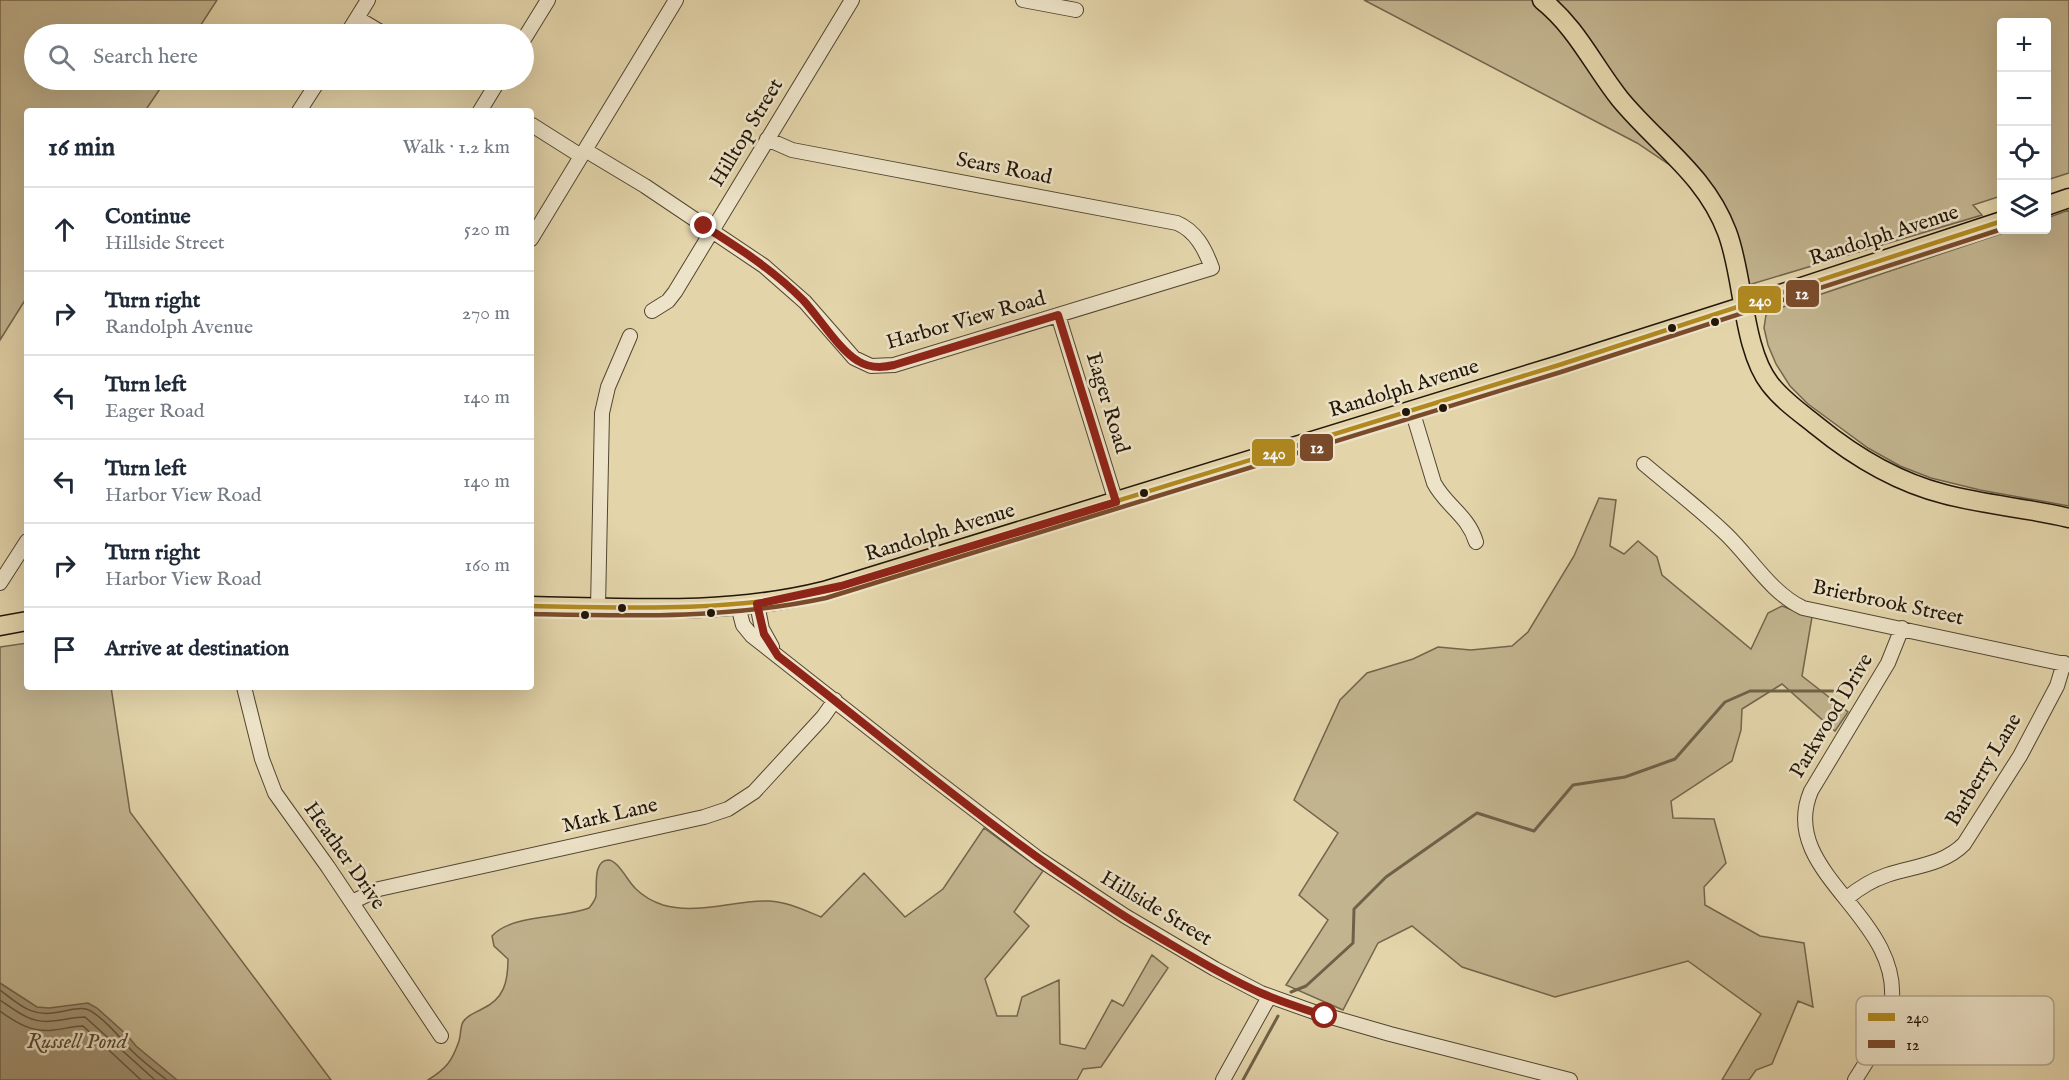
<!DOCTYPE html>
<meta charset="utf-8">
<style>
:root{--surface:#fff;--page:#f2f2f3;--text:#1f2937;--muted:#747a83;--line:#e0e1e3}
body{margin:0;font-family:"IM FELL English",serif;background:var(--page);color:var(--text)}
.controls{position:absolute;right:18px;top:18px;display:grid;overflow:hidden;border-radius:6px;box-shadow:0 6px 24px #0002}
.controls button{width:54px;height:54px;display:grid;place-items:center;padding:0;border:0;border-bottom:2px solid var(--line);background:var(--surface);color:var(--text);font:30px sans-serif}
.stop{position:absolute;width:18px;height:18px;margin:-14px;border:4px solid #8f2418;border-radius:50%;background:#fff}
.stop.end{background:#8f2418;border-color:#fff;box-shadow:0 2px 6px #0008}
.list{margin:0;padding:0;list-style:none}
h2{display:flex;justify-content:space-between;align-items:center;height:78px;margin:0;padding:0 24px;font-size:26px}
h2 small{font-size:20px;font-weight:400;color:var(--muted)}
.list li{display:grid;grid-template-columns:39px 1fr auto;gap:18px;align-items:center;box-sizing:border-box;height:84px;padding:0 24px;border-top:2px solid var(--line)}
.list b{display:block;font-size:22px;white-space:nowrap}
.list p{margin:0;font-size:20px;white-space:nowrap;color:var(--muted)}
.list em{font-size:20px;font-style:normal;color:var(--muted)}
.icon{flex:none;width:33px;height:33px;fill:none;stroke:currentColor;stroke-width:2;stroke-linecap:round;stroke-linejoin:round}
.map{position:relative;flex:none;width:2069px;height:1080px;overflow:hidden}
.search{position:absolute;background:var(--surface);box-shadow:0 6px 24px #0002;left:24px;top:24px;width:510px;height:66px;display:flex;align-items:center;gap:15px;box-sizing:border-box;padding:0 21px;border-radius:33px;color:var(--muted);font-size:22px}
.panel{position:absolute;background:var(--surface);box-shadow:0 6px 24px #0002;left:24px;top:108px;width:510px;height:582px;border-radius:6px}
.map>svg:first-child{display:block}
.green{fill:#c2b48f;stroke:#72654c;stroke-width:1.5}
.water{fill:#a19373;stroke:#6e6149;stroke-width:1.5}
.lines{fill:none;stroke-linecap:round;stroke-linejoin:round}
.shore{stroke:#61543e;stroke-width:1.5}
.stream{stroke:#6e6149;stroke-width:3}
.minor-casing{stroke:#524631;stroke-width:16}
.major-casing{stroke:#211609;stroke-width:21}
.minor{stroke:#ede3c8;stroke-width:14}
.major{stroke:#e3d4aa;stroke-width:18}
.bus-1-casing{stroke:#ede3c8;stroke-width:9}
.bus-2-casing{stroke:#ede3c8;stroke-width:9}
.bus-1{stroke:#b18920;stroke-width:4.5}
.bus-2{stroke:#7a4b2a;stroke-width:4.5}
.route{stroke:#8f2418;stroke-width:8}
.bus-dot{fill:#211609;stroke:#ede3c8;stroke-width:2}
.labels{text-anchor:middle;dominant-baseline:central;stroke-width:5;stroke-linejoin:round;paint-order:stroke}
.street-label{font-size:21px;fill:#211609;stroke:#ede3c8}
.water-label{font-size:22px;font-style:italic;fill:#544833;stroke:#ede3c8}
.key{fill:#ede3c8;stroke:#b0a68f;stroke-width:1.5}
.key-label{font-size:16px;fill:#211609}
.line-badge{stroke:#ede3c8;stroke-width:2}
.badge-label{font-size:16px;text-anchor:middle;font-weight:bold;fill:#fff}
</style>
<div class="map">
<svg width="2069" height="1080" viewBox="0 0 2069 1080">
<rect width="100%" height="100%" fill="#e3d4aa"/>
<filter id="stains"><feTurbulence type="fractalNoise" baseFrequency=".00333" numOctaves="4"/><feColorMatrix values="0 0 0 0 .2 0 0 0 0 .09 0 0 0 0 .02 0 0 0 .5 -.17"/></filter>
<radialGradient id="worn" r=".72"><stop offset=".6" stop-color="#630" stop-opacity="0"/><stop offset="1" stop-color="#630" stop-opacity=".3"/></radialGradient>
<path class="green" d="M0,0H217L195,34H34V80H166L145,111H27V297L0,340Z
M1364,0H2069V173L2047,180L2046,22H2002L2001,196L1973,205L1982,215L1735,289L1711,210L1680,172L1637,143Z
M2069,210V506L1980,490L1931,478L1900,466L1868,448L1808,404L1790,386L1776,364L1768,345L1764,328L1766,315L1774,310L2012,230H2046L2047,218Z
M1599,498L1616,500L1610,546L1624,554L1638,541L1657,557L1662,575L1751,649L1768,613L1782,606L1812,617L1802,676L1848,712L1835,731L1782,684L1742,709L1741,730L1732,761L1671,801L1673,818L1714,819L1726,863L1704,887L1705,905L1760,936L1804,943L1813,1007L1798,1001L1772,1064L1756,1070L1749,1080H1722L1761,1014L1688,961L1555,997L1462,967L1412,926L1378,943L1343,1010L1286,985L1328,920L1299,895L1338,833L1294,800L1340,700L1367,673L1413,659L1438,647L1471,650L1512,646L1528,632L1574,556Z
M27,643V687H111L130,812L331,1080H0V647Z
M984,828L1043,871L1014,912L1029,926L985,979L997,1016H1017L1022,997L1059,980L1060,1044L1085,1049L1112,1000L1123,1006L1152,955L1168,968L1101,1067L1083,1069L1077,1080H428C447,1068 452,1061 459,1041C461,1035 460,1027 463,1022C467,1015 475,1013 482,1009C504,999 508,982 508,959L494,946L492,936C512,914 561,919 589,908C592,904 595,901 596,896C597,886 593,861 608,860C618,860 628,882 636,889C643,896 654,902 663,905C698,915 734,900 769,901C788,902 804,910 821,917L864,873L905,917L943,889Z"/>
<path class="water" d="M0,983L37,1007L49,1008L88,1003L97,1008L127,1035L136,1046L177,1080H0Z"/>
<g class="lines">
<path class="shore" d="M0,990C20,1005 32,1018 59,1012C67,1011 78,1007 86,1009C98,1012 123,1040 131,1050C142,1061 155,1071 167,1080
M0,1000C16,1011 31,1024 52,1021C63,1020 74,1017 85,1017L155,1080
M0,1011C16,1023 33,1033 54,1030C64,1029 73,1026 83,1026L141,1080"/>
<path class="stream" d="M1291,992L1306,986L1353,943L1354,909L1386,877L1477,813L1534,831L1573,785L1625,777L1675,759L1725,702L1750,691H1833
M1243,1080L1278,1016"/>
<defs>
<path id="minor" d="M1023,0L1076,10
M357,18L384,34
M347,34L368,0
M524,39L548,0
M299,111L319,80
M480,111L499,80
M532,125L581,156
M585,150L645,186L764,266L805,302L854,358L871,366L894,365L1212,268C1205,249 1196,231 1177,223L792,150L767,139
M531,239L676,0
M652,311L668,301L675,292L852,0
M1058,315L1116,502
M1412,410L1434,483C1446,506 1468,515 1476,542
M1644,464C1671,487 1700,509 1726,534C1751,558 1771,593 1803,608L2069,665
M0,583L27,541
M757,604L762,629L772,647
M738,606L743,625L752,636L925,772L1039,859L1125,916L1215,969L1261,993L1314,1012L1390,1034L1570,1080
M598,607L602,413L608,387L630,336
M244,687L262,759L275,793L328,867L441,1036
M1847,898C1859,888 1872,880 1887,875C1914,866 1943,865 1964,844L2020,756L2057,686L2064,663
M352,902L379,889L704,817L728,809L754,792L823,717L835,700
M1223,1080L1269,997
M1855,1080C1869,1057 1886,1034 1891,1007C1906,917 1776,873 1811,791L1888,663L1902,628"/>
<path id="major" d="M1542,0C1577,28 1593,65 1620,99C1658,145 1705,174 1727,232C1744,276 1742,348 1770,384C1783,401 1801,413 1817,426C1855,457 1897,482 1944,494C1985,505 2028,508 2069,518
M2046,206L2069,198
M531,606C629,608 728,615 824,591L1559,365L1744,306L2002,221
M0,626L27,621"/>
</defs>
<use href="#minor" class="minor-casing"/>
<use href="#major" class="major-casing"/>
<use href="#minor" class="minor"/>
<use href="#major" class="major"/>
<defs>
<path id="bus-1" d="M531,606C630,608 727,612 824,591L1559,365L2002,221"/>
<path id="bus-2" d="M531,614C630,616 728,619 826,598L1561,372L2002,229"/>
</defs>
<use href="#bus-1" class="bus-1-casing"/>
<use href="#bus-2" class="bus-2-casing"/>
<use href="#bus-1" class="bus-1"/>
<use href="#bus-2" class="bus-2"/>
</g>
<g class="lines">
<path class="route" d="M704,226C739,248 773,270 803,300C819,317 839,350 858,361C869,368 882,368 894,365L1058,315L1116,502L841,586L757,604L764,634L778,656C903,753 1024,858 1162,939C1194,958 1227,978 1261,993C1282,1002 1304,1009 1325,1016"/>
</g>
<g class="bus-dot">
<circle cx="1715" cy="322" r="5"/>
<circle cx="1672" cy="328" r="5"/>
<circle cx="1443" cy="408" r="5"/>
<circle cx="1406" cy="412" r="5"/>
<circle cx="1144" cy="493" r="5"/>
<circle cx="622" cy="608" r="5"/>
<circle cx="711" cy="613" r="5"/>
<circle cx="585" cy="615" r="5"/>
</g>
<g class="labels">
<g class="street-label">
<text transform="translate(747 133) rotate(-59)">Hilltop Street</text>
<text transform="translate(1004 169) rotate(11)">Sears Road</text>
<text transform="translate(1884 236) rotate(-18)">Randolph Avenue</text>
<text transform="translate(966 321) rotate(-16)">Harbor View Road</text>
<text transform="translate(1404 389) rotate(-17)">Randolph Avenue</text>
<text transform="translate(1107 403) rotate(73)">Eager Road</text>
<text transform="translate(940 533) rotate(-17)">Randolph Avenue</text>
<text transform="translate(1888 603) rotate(12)">Brierbrook Street</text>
<text transform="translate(1832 716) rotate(-59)">Parkwood Drive</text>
<text transform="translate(1984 770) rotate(-59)">Barberry Lane</text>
<text transform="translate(610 816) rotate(-13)">Mark Lane</text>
<text transform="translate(344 856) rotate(55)">Heather Drive</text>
<text transform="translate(1156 909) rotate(31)">Hillside Street</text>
</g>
<g class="water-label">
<text x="77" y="1042">Russell Pond</text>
</g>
</g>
<rect x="1856" y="996" width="198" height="69" rx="9" class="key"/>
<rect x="1868" y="1013" width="27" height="8" fill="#b18920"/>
<rect x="1868" y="1040" width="27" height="8" fill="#7a4b2a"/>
<g class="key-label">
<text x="1906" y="1023">240</text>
<text x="1906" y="1050">12</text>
</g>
<g class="line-badge">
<rect x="1785" y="279" width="35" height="29" rx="6" fill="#7a4b2a"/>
<rect x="1737" y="285" width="45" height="29" rx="6" fill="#b18920"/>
<rect x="1299" y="433" width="35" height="29" rx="6" fill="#7a4b2a"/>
<rect x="1251" y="438" width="45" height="29" rx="6" fill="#b18920"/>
</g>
<g class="badge-label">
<text x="1802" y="299">12</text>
<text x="1760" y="306">240</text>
<text x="1317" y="453">12</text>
<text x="1274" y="459">240</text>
</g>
<rect width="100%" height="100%" filter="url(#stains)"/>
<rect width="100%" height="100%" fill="url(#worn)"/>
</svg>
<div class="controls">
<button>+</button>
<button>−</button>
<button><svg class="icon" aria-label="locate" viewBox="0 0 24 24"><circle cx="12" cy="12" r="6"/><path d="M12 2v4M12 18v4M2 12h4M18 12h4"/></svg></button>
<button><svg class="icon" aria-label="layers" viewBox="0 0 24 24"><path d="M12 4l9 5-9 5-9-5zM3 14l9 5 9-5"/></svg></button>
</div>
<div class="stop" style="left:1325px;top:1016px"></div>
<div class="stop end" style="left:704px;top:226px"></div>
<div class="search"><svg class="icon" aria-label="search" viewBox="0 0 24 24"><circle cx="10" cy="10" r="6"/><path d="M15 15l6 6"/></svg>Search here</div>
<section class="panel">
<h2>16 min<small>Walk · 1.2 km</small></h2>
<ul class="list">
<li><svg class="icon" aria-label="ahead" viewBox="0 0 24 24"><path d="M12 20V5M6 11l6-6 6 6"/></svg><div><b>Continue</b><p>Hillside Street</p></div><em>520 m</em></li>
<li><svg class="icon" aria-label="right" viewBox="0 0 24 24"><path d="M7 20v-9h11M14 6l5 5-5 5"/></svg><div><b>Turn right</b><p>Randolph Avenue</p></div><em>270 m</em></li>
<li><svg class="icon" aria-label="left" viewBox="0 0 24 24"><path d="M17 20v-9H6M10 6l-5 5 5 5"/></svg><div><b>Turn left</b><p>Eager Road</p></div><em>140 m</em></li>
<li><svg class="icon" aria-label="left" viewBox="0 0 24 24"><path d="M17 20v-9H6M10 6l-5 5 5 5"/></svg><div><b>Turn left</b><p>Harbor View Road</p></div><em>140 m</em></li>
<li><svg class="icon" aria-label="right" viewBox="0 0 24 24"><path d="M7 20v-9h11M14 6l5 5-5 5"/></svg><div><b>Turn right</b><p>Harbor View Road</p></div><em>160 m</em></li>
<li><svg class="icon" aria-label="arrive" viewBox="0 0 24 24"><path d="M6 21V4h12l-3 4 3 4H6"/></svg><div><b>Arrive at destination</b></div></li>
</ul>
</section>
</div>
